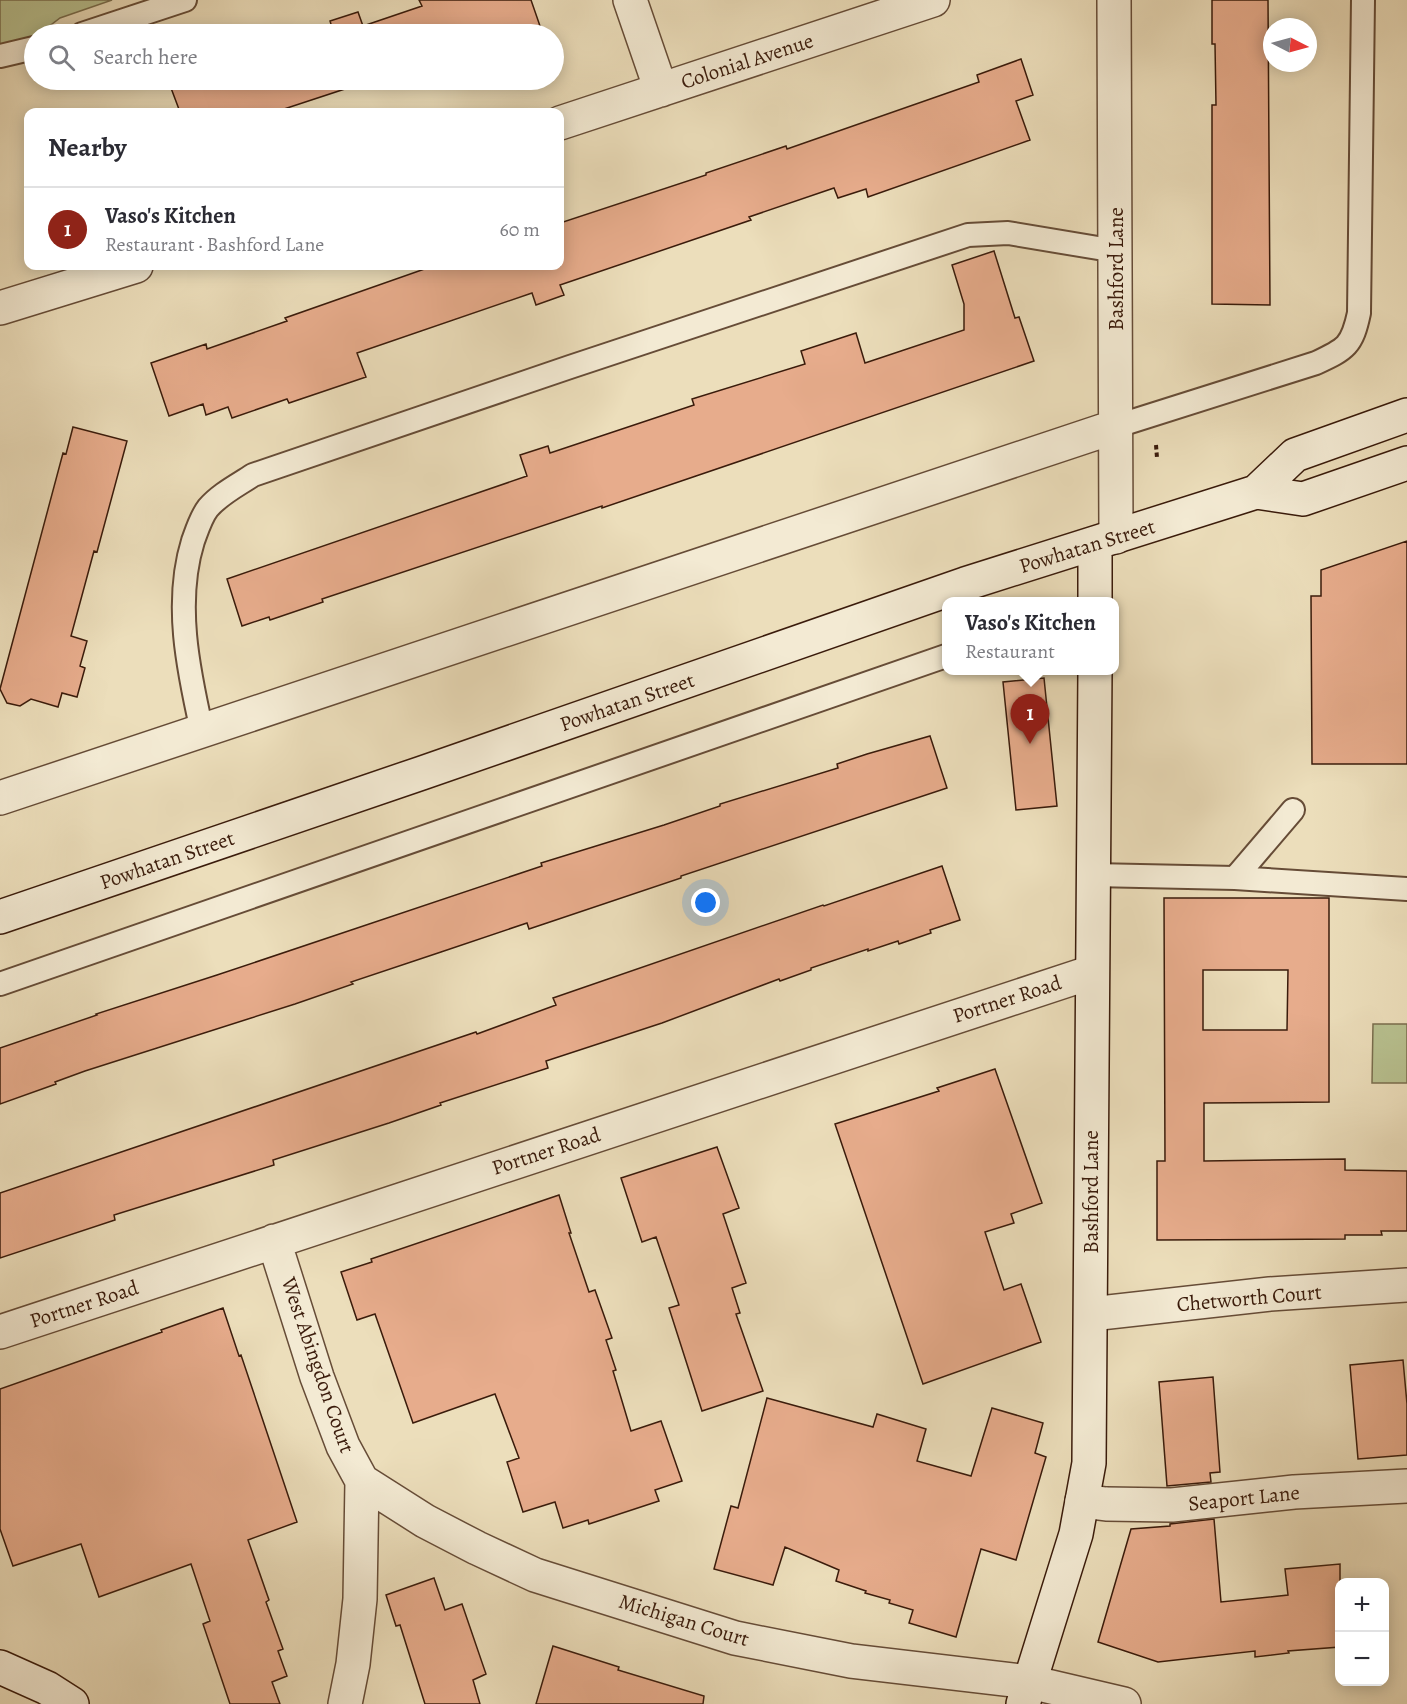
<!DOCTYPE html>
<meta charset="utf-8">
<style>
:root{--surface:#fff;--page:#f2f2f3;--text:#2b2b33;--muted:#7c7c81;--line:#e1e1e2;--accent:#8f2418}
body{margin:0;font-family:Alegreya,serif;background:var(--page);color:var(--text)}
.controls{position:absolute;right:18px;bottom:18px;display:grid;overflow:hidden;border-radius:12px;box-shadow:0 3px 15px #0003}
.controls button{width:54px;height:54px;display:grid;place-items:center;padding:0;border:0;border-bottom:2px solid var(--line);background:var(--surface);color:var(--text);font:30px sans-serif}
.compass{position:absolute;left:1263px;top:18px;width:54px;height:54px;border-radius:50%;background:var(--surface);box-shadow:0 3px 15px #0003;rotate:96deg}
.you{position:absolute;left:706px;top:903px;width:21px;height:21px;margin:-15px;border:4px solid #fff;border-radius:50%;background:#1a73e8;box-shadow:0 0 0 9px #1a73e833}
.badge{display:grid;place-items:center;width:39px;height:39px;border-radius:50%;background:var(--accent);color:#fff;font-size:20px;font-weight:700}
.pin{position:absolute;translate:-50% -50px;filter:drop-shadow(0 2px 3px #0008)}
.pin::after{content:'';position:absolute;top:32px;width:21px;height:18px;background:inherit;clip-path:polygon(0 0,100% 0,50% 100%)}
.popup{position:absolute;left:942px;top:597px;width:177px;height:78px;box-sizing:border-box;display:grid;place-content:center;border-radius:12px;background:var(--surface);filter:drop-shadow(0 2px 4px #0005);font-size:20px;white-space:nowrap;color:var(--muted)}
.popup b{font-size:22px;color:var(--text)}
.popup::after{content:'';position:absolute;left:50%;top:100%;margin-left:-12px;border:12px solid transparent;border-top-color:var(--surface)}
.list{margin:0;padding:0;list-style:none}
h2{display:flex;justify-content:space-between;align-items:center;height:78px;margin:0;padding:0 24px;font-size:26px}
h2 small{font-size:20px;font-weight:400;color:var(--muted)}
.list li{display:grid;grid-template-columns:39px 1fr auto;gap:18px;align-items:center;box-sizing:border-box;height:84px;padding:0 24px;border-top:2px solid var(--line)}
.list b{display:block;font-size:22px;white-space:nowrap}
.list p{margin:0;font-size:20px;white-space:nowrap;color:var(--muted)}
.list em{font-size:20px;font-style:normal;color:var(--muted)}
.icon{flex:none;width:33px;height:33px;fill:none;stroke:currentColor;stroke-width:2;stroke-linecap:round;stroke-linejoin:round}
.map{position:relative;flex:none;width:1407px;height:1704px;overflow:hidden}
.search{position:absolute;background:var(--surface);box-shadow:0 3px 15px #0003;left:24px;top:24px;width:540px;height:66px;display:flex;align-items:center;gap:15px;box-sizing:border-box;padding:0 21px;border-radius:33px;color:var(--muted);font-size:22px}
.panel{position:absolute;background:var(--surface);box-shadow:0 3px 15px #0003;left:24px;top:108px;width:540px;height:162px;border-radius:12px}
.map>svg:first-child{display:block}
.green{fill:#b8c190;stroke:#796e4e;stroke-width:1.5}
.building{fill:#e7ac8c;stroke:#3a1b0b;stroke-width:1.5;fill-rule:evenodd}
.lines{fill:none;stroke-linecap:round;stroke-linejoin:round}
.lane-casing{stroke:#664c37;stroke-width:26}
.street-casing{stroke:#664c37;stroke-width:36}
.secondary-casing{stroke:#3a1b0b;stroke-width:36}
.path{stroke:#3a1b0b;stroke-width:4;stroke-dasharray:4.5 3;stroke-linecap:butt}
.lane{stroke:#f3ead3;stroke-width:22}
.street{stroke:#f3ead3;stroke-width:33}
.secondary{stroke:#f3ead3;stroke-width:33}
.labels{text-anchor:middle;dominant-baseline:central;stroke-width:5;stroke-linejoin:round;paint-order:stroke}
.street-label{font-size:21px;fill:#3a1b0b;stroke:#f3ead3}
</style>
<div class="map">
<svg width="1407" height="1704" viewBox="0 0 1407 1704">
<rect width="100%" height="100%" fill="#ecdebb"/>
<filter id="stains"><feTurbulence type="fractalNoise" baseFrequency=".00333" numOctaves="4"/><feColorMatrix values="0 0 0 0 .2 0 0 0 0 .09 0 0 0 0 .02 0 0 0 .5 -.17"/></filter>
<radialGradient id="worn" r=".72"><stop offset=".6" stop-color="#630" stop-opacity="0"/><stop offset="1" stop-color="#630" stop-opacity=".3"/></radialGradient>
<path class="green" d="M0,0H112L60,18L39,34L0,47Z
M1373,1024H1407V1083H1372Z"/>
<path class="building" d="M419,0H531L540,26L515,34H334L330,21L358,12L363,26L422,6Z
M1212,0H1268L1270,305L1212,304V105H1216L1215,44H1212Z
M1021,59L1033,95L1016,101L1030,140L868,197L866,189L838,198L834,188L749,217L751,220L560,285L564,295L536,305L532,293L357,353L366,377L289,403L287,399L232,418L228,407L206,415L203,404L169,416L151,363L206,344L207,349L287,321L285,318L433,266H560V223L706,175V173L786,146L787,149L979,82L977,75Z
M168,80H382L352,89L351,87L275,112H180Z
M994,251L1015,318L1019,317L1034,361L602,508V506L322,599L323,602L270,620L269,617L242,626L227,579L527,476L520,455L548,446L550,453L694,405L692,399L805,364L801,351L856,333L865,363L964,330V304L952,265Z
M73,427L127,441L97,552L94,551L71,636L87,641L80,666L85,668L77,697L62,693L58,707L31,699L20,706L7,703L0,689L63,453L66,454Z
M1407,541V764H1312L1311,596H1321V570Z
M1044,678L1057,806L1016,810L1003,682Z
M930,736L947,788L681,876V878L529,929L527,923L441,952L351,982L353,984L295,1004L85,1071L55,1082L56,1084L0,1104V1048L97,1015L96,1014L217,975L542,866L541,863L664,825L720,806V804L838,768L837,764L867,754Z
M942,866L960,920L930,930L931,933L899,944L898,941L868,951V949L811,968V970L780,981L779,979L662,1023L546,1061L548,1068L440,1103L441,1105L389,1123L273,1160L274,1165L114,1215L115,1220L0,1258V1193L476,1032L477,1034L556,1005L553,998L823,905L824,906Z
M1164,898H1329V1102L1204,1103V1161L1345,1159V1170L1407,1171V1231H1381L1382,1235H1345V1239L1157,1240V1161H1165ZM1203,970H1288L1287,1030H1203Z
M995,1069L1042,1203L1011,1214L1014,1223L985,1232L1004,1290L1021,1284L1041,1342L923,1384L835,1124L939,1091L937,1088Z
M717,1147L739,1208L723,1214L746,1283L732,1288L740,1313L736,1314L763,1391L702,1411L669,1308L679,1305L656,1237L642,1242L621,1178Z
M559,1195L571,1233H569L589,1292L595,1290L612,1338L606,1340L616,1370L613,1371L631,1431L661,1421L682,1481L655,1490L659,1501L589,1524L588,1520L563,1528L555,1502L523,1512L507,1462L519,1458L495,1394L413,1423L375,1314L357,1320L341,1272L372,1262L371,1259Z
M223,1308L239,1356L241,1355L297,1522L248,1540L269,1600L266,1602L283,1649L278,1651L287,1676L272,1682L280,1704H230L203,1624L210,1621L191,1564L99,1597L81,1544L13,1566L0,1529V1389L162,1332L161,1330Z
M1403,1360L1407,1404V1455L1358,1459L1350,1365Z
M1213,1377L1220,1472L1210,1473L1211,1482L1167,1486L1159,1382Z
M767,1398L873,1427L877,1414L926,1429L917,1461L971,1476L992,1408L1043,1423L1035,1453L1046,1457L1016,1560L981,1549L956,1637L909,1623L913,1610L889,1603L890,1600L865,1593L866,1591L836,1581L839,1570L785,1547L773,1585L714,1569L731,1506L738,1508Z
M1214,1519L1221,1602L1288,1595L1285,1569L1340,1564V1647L1288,1651L1289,1653L1255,1657V1651L1158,1662L1098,1642L1131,1529L1170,1526V1524Z
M434,1578L445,1610L462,1604L486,1674L473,1680L480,1704H425L400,1625L396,1626L386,1595Z
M553,1646L619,1667L618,1670L704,1696L703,1704H536Z"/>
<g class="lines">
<defs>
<path id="lane" d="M82,34L185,0
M0,56L34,48
M1117,426L1316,363C1346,349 1352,346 1359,313L1363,0
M202,731C188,669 174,602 193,541C197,530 201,517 208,508C220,494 238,485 253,475L570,367L968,235L1008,233L1116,251
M1093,875L1235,878L1293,810
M1235,878L1407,889
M0,984L946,656"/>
<path id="street" d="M630,0L661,90
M1114,0L1116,537
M560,123L933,0
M0,308L136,266
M0,798L1117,426
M274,1241L317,1377L343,1446L362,1481L360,1599L353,1664L345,1704
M1091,1314L1270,1294L1407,1285
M0,1332L1092,972
M362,1481L425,1521L477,1548L535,1575L735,1638L851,1661L1030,1682L1124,1704
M1082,1501L1106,1504L1172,1505L1294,1492L1407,1486"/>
<path id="secondary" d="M1256,492L1303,499L1407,463
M1095,602V544
M0,917L422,773L965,584L1256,492L1295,455L1407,415
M0,1667L47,1688L72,1704
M1023,1704L1076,1534L1089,1463L1095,670"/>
</defs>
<use href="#lane" class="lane-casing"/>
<use href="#street" class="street-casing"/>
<use href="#secondary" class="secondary-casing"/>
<path class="path" d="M1156,445L1157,458"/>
<use href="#lane" class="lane"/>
<use href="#street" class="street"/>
<use href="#secondary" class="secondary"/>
</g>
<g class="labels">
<g class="street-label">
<text transform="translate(747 61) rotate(-18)">Colonial Avenue</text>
<text transform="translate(1116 269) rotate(-90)">Bashford Lane</text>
<text transform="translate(1087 546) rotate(-17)">Powhatan Street</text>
<text transform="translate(627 702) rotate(-19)">Powhatan Street</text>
<text transform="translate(167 860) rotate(-19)">Powhatan Street</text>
<text transform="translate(1007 999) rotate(-18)">Portner Road</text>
<text transform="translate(546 1151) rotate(-18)">Portner Road</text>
<text transform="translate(1091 1192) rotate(-90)">Bashford Lane</text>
<text transform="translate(1249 1298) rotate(-5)">Chetworth Court</text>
<text transform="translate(84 1304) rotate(-18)">Portner Road</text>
<text transform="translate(318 1365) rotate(71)">West Abingdon Court</text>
<text transform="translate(1244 1498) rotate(-6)">Seaport Lane</text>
<text transform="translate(684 1620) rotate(17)">Michigan Court</text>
</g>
</g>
<rect width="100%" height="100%" filter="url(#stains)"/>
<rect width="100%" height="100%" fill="url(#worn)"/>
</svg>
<div class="controls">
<button>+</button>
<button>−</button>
</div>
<svg class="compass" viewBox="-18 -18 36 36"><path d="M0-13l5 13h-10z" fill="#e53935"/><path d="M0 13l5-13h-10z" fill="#7c7c81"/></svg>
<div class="you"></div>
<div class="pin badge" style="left:1030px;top:744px">1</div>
<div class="popup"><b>Vaso's Kitchen</b>Restaurant</div>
<div class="search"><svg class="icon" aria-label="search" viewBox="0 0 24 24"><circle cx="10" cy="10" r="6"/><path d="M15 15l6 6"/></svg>Search here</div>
<section class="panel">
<h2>Nearby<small></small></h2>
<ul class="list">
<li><span class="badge">1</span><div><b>Vaso's Kitchen</b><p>Restaurant · Bashford Lane</p></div><em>60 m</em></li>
</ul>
</section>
</div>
